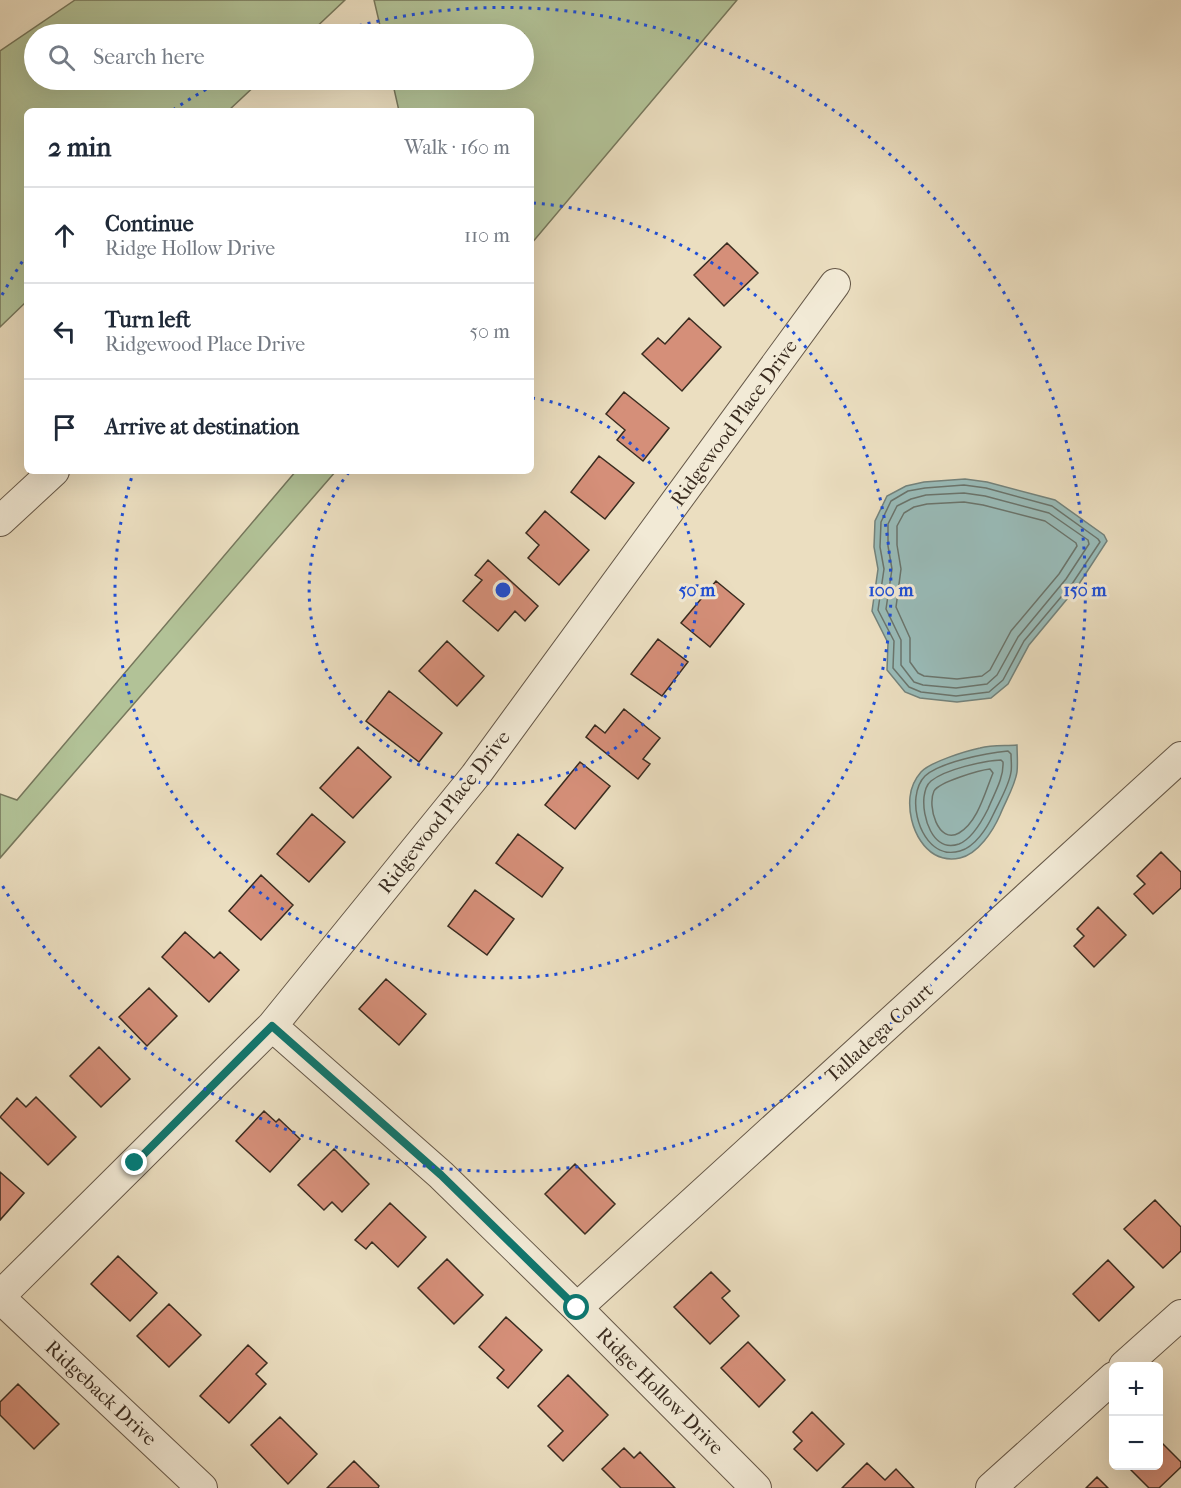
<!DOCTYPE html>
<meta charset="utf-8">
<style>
:root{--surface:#fff;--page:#f6f6f7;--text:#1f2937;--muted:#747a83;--line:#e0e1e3}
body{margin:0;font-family:"IM FELL French Canon",serif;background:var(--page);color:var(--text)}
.controls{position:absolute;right:18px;bottom:18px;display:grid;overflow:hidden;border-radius:9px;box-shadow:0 6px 24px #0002}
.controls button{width:54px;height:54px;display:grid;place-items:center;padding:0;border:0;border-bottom:2px solid var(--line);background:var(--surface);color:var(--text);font:30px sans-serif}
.stop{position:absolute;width:18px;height:18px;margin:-14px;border:4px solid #0f766e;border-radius:50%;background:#fff}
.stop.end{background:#0f766e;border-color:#fff;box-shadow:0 2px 6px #0008}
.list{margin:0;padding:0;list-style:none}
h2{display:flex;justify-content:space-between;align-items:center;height:78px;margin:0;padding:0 24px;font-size:26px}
h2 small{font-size:20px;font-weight:400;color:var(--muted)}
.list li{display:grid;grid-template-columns:39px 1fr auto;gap:18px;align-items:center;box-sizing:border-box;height:96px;padding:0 24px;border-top:2px solid var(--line)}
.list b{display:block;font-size:22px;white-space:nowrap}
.list p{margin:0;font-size:20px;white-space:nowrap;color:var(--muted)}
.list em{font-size:20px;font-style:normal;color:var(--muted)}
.icon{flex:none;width:33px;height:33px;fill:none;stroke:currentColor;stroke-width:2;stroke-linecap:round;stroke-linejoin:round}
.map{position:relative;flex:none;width:1181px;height:1488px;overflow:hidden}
.search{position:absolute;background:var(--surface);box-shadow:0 6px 24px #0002;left:24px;top:24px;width:510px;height:66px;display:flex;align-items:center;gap:15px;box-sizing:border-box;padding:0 21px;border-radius:33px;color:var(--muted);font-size:22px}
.panel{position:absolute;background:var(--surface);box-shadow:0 6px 24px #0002;left:24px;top:108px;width:510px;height:366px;border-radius:9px}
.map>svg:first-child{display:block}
.green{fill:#b2c297;stroke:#76775c;stroke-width:1.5}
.water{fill:#99bbb8;stroke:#73827b;stroke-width:1.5}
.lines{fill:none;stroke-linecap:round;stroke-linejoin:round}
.shore{stroke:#6a746c;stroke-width:1.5}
.building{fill:#d58f79;stroke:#3a2c20;stroke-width:1.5}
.minor-casing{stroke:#665848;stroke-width:32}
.minor{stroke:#f2ead6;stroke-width:30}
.route{stroke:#0f766e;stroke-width:8}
.ring{fill:none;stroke:#1d4ed8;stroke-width:3;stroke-dasharray:3 6}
.labels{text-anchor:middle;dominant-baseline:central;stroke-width:6;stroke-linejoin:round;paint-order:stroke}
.street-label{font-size:20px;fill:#3a2c20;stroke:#f2ead6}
.centre{fill:#1d4ed8;stroke:#f2ead6;stroke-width:3}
.ring-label{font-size:18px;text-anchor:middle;font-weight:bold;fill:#1d4ed8;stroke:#f2ead6;stroke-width:6;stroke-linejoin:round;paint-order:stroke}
</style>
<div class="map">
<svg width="1181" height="1488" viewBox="0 0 1181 1488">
<rect width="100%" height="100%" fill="#ebdec0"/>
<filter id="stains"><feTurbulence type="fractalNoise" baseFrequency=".00333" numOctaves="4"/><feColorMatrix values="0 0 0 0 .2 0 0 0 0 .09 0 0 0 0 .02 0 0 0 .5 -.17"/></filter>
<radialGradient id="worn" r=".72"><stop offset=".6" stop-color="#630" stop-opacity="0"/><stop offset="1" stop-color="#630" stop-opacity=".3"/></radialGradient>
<path class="green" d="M75,0H345L309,34H34V80H261L228,111H27V301L0,327V51Z
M374,0H737L531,244V111H399L392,80H524V34H382Z
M296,471H336L0,858V794L17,800Z"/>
<path class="water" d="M965,479L987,482L1055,500L1104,535L1107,541L1077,587L1029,645L1008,684L991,698L957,702L920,698L905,692L887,670L888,643L872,611L878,569L874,547L875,521L887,496L906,486L924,482Z
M1017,745C1017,753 1018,763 1017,772C1015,786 1005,802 1000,815C993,831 978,854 960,858C925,865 907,826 910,797C911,787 914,780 921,772C930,762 966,751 980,748C992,745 1005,746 1017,745Z"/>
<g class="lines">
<path class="shore" d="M964,485L986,488L1052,506L1098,539L1100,542L1072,584L1024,641L1003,680L989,692L956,696L921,692L909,687L893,668L894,641L878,610L884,569L880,547L881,522L891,501L908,491L925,488Z
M964,493L985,496L1049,513L1088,540L1089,544L1066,579L1018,637L997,675L987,684L956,688L923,685L914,682L901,665V640L886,609L892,569L888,546V524L897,506L911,499L926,495Z
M964,502L983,505L1045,521L1076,543L1077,546L1059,574L1011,631L990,670L982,676L957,679L924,676L918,673L910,662V638L896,607L901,569L897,545V526L904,513L914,507L927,504Z
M1008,751L1011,754C1011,760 1012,767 1011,772C1009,786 999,802 993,815C987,828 975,847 960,851C929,860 913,821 916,797C917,789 919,782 925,776C940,762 987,753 1008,751Z
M1001,760L1003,762C1004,778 994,794 988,809C982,821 972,839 959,844C932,853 922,816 924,797C925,791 926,785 931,781C946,769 983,761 1001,760Z
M990,769L993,773C985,792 978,822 959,833C938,845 927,806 934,791C939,782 980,770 990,769Z"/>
</g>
<path class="building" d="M727,243L758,273L724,306L694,275Z
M689,318L721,347L682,391L642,354L658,338L665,344Z
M624,392L669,428L643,461L617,440L625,430L606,414Z
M599,456L634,483L605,519L571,492Z
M545,511L589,550L559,585L528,558L539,545L526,533Z
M488,560L538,606L525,621L515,611L498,631L463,601L482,580L475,575Z
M716,581L744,604L710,647L681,623Z
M658,639L688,662L662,696L631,674Z
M447,641L484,676L457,706L419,671Z
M389,691L442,733L419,762L366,721Z
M624,709L660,738L643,759L650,764L638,779L586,737L595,725L605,733Z
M358,747L391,777L353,818L320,788Z
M580,762L610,786L575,829L545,805Z
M312,814L345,842L309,882L277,854Z
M518,834L563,868L542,897L496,863Z
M1161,852L1181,872V888L1153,914L1134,894L1145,884L1137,876Z
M261,875L293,905L261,940L229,911Z
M475,890L514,919L487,955L448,926Z
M1098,907L1126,935L1094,967L1074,946L1084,936L1077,929Z
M185,932L214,958L220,952L239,970L209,1002L162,957Z
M386,979L426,1014L399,1045L359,1009Z
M149,988L177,1016L147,1046L119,1017Z
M99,1047L130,1079L101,1107L70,1076Z
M36,1097L76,1137L48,1165L0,1117L17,1098L26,1107Z
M264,1111L276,1122L279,1119L300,1139L270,1172L236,1141Z
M334,1149L369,1184L342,1212L332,1202L324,1210L298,1185Z
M575,1164L615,1204L585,1234L545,1194Z
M0,1172L24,1193L0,1220Z
M1155,1200L1181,1227V1251L1163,1268L1124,1229Z
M390,1203L426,1237L398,1267L372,1242L366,1249L355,1240Z
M118,1256L157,1293L130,1321L91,1284Z
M447,1259L483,1295L454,1324L418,1288Z
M1108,1260L1134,1287L1099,1321L1073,1294Z
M711,1272L730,1291L722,1298L739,1316L710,1344L674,1307Z
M169,1304L201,1335L169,1367L137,1336Z
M506,1317L542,1350L508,1388L497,1378L504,1370L479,1347Z
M748,1342L785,1380L759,1407L721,1368Z
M248,1345L267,1363L256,1374L266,1384L229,1423L200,1396Z
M568,1375L608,1415L563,1461L548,1446L563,1431L538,1406Z
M18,1384L59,1424L34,1449L0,1415V1402Z
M812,1412L844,1444L817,1471L794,1449L802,1441L793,1432Z
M280,1417L317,1454L288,1484L251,1445Z
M1158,1439L1181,1462V1467L1159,1488H1149L1127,1466H1158Z
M624,1448L634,1458L640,1452L675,1488H621L602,1469Z
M354,1461L379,1486L378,1488H327Z
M867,1463L885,1480L896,1469L914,1488H842Z
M1097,1477L1108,1488H1086Z"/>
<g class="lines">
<defs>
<path id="minor" d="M0,521L54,471
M272,1026L441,1175L577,1308L756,1488
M0,1296L272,1026L475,776L835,284
M0,1298L202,1488
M577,1308L1181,757
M1124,1366L1181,1315
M991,1488L1114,1377"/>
</defs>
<use href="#minor" class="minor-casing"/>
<use href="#minor" class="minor"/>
</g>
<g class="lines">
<path class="route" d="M135,1163L272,1026L441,1175L577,1308"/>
</g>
<g class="ring">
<path d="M532 398A194 194 0 1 1 349 472"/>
<path d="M533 203A388 388 0 1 1 133 473"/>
<path d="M2 295A582 582 0 0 1 26 256M173 110A582 582 0 0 1 221 81M333 33A582 582 0 1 1 2 885"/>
</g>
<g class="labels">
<g class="street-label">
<text transform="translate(734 423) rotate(-54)">Ridgewood Place Drive</text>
<text transform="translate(444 812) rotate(-52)">Ridgewood Place Drive</text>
<text transform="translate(879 1033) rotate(-42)">Talladega Court</text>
<text transform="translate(660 1391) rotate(45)">Ridge Hollow Drive</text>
<text transform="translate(101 1393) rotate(43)">Ridgeback Drive</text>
</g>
</g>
<circle cx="503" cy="590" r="9" class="centre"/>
<g class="ring-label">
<text x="697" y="596">50 m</text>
<text x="891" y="596">100 m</text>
<text x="1085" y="596">150 m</text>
</g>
<rect width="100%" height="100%" filter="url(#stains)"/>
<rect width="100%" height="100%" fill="url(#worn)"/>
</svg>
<div class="controls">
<button>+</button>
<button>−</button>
</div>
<div class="stop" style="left:577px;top:1308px"></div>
<div class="stop end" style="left:135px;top:1163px"></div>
<div class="search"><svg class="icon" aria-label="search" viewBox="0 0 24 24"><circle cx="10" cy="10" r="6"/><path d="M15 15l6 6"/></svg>Search here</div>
<section class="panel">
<h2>2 min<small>Walk · 160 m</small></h2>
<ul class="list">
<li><svg class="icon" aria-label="ahead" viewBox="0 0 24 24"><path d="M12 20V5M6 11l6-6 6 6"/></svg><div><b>Continue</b><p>Ridge Hollow Drive</p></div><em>110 m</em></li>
<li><svg class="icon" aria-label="left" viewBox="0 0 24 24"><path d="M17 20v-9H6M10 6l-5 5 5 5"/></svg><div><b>Turn left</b><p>Ridgewood Place Drive</p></div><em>50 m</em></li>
<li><svg class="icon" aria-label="arrive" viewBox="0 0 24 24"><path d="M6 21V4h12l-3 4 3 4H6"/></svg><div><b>Arrive at destination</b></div></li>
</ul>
</section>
</div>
